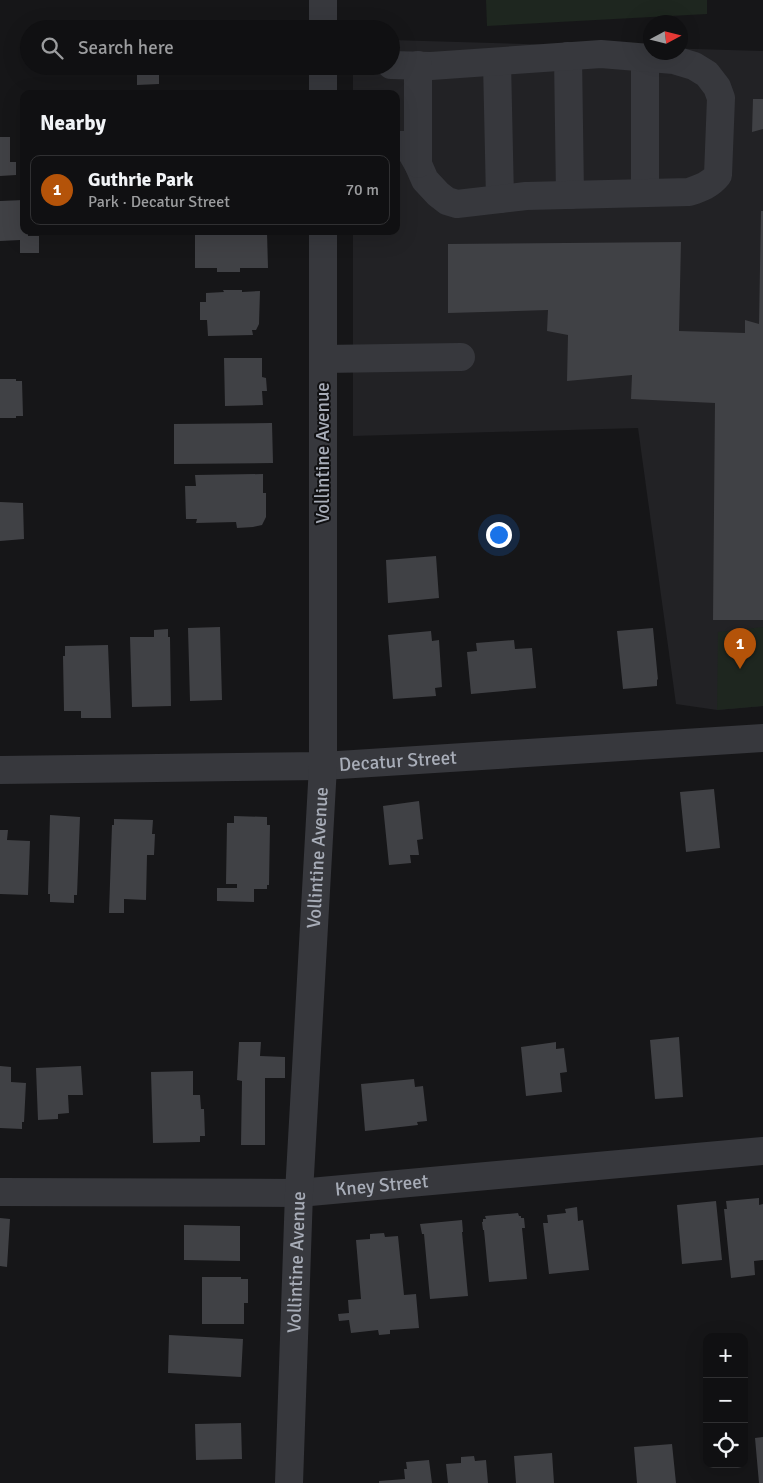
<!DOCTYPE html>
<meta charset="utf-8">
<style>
:root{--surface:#101012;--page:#1e1e20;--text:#f1f3f6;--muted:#9c9d9f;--line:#303032;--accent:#b45309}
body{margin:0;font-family:Signika,sans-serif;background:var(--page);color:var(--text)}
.controls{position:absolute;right:15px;bottom:15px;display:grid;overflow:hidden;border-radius:10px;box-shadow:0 5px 20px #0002}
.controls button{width:45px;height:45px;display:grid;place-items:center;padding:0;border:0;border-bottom:1px solid var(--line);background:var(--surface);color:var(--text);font:25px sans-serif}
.compass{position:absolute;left:643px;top:15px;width:45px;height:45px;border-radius:50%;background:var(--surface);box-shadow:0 5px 20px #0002;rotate:83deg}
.you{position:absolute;left:498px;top:534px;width:18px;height:18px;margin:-12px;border:4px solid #fff;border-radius:50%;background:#1a73e8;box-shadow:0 0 0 8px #1a73e833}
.badge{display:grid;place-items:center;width:32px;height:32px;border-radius:50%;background:var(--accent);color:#fff;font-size:16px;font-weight:700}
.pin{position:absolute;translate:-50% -41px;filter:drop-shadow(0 1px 2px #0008)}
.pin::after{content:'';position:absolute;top:26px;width:18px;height:15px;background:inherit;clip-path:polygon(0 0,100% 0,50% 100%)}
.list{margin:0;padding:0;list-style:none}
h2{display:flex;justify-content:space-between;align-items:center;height:65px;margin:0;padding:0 20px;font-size:21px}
h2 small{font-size:16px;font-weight:400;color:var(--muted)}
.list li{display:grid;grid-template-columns:32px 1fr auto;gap:15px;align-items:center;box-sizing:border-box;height:70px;margin:0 10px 10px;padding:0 10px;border:1px solid var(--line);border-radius:10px}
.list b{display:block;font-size:19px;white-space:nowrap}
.list p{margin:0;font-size:16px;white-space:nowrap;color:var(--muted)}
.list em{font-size:16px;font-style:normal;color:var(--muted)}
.icon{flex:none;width:28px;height:28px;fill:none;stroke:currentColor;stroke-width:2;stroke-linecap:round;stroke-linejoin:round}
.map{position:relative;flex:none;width:763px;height:1483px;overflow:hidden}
.search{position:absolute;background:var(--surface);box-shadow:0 5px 20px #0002;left:20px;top:20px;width:380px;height:55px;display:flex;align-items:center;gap:12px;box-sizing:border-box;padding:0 18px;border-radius:28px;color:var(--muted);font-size:19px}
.panel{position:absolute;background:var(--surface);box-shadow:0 5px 20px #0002;left:20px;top:90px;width:380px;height:145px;border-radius:10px}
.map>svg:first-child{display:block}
.built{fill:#222225}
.green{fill:#1e261f}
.building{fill:#404145}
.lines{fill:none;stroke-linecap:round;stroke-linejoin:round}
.minor{stroke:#37383d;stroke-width:28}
.labels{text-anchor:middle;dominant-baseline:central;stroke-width:4;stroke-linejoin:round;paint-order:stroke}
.street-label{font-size:19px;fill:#a8adb8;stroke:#111113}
</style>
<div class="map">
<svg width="763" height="1483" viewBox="0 0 763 1483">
<rect width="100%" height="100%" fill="#161618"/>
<path class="built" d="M391,40L763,51V706L717,710L676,704L638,428L353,436V231H396V94H353V66H391Z"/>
<path class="green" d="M486,0H707V14L487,26Z
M763,627V706L717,710L718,632Z"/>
<path class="building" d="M122,66H165V71H159V84L137,85V70H122Z
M753,99H763V129L752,132Z
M0,137H10V162H16V175L0,176Z
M24,200V231H28V236H39V253H20V240L0,241V201Z
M761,211H763V620H713L715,403L631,399L632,375L567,381L568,335L547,331L548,310L448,313V244L681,242L679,331L745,333V320L759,324Z
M195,232H267L268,268H240V272H217V268H195Z
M223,290H242V292L260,291L259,324L256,330H252L253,335L208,336L207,320H200V302H206V293L224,292Z
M224,358H262V377L266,378L267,391H262L263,405L225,406Z
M0,379H16V381H22L23,416H16V418H0Z
M272,423L273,463L174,464V424Z
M263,474V493H266V517L262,525L253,527L237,528L236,522L196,523L197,519H186L185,486H196L195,475Z
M0,502L23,503L24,539L0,541Z
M436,556L439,598L388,603L386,560Z
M220,627L222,700L190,701L188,628Z
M653,628L658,680L657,679V686L623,689L617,631Z
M168,629V637H170L171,706L132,707L130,637H154V630Z
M431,631L432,641L439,640L442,687L435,688L436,696L393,699L388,635Z
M514,640L515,649L532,648L536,688L471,694L467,652L477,651L476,643Z
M108,645L111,718H81V711H64L63,656H65V646Z
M714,789L720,848L686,852L680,792Z
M419,801L423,839L417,840L419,855H410L411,863L389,865L383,806Z
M50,815L80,817L77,895H74V903L50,902V894H48Z
M234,816L267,817V825H270L269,885H267V889H254V902L217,901V888H237V884H226L227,823H234Z
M114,819L153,820L152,834H155L154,855H147L146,900L124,899V913H109L112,825H114Z
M0,830H8L7,840L30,841L28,895L0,894Z
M679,1037L683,1097L655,1099L650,1040Z
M239,1042H261L260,1056L285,1057V1078H265V1145H241L242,1081L237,1080Z
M556,1042V1049L564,1048L567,1072L560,1073L562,1092L526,1096L521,1047Z
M0,1066L11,1067V1082L26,1083L24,1122H22V1129L0,1128Z
M81,1066L83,1095H68L69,1113L58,1114V1119L38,1120L36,1068Z
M193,1071V1095H200L201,1109H204L205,1136H200V1142L153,1143L151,1072Z
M414,1079L415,1087L423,1086L427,1121L417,1122L418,1125L365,1131L361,1084Z
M759,1198V1205L763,1204V1260L754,1261L755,1275L731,1278L724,1209H727L726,1201Z
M716,1201L722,1260L682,1264L677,1205Z
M577,1207L578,1221L583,1220L589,1270L549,1274L543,1223H548L547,1215L566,1213L565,1209Z
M518,1213L519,1216H521V1218H524L525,1228H522L527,1279L489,1282L484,1230H483L482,1222H483V1219H486L485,1216Z
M0,1218L10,1219L7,1267L0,1266Z
M462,1220L463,1232H462L468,1296L430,1299L424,1234H422L420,1224Z
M184,1225L240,1226V1261L184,1260Z
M384,1233L385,1237L398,1236L404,1295L416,1294L419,1328L390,1330V1334L379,1335L378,1330L351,1333L349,1320L339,1321L338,1314L349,1313L348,1300L361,1299L356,1240L370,1239V1234Z
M202,1277H241V1279H248V1303H244V1324H202Z
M169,1335L243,1339L241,1377L168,1373Z
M241,1423L242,1459L196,1460L195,1424Z
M763,1437V1483H759L755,1438Z
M672,1444L676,1483H637L634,1447Z
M552,1453L554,1483H516L514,1456Z
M474,1456L475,1461L486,1460L488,1483H448L446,1464L461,1463V1457Z
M429,1460L432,1483H379V1481L405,1479L404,1469H407L406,1462Z"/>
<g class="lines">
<g class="minor">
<path d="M323,29V0"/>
<path d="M568,56L570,195"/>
<path d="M645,58V193"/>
<path d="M497,62L500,199"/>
<path d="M391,65L431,66L601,54L674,60L694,66L707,74L717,87L721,98L718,175C710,185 701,188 689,192L526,196L457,204L447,201L438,194L425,180L418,164L407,145H396"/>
<path d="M418,65V164"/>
<path d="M323,66V94"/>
<path d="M323,359L461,357"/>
<path id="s1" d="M0,770L323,766L763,738"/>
<path id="s2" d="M0,1192L299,1193L763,1151"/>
<path id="s3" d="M289,1483L299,1193L323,766V231"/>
</g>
</g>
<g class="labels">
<g class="street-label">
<text transform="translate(323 453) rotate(-90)">Vollintine Avenue</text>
<text stroke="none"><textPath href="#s1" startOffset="398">Decatur Street</textPath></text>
<text stroke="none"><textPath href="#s3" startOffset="626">Vollintine Avenue</textPath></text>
<text stroke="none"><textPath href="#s2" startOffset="382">Kney Street</textPath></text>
<text stroke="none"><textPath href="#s3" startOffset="221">Vollintine Avenue</textPath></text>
</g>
</g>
</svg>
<div class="controls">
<button>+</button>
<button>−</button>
<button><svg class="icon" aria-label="locate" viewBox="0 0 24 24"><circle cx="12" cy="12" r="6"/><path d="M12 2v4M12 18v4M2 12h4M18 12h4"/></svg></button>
</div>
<svg class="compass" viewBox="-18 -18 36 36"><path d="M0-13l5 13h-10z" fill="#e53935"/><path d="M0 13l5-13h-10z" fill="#9c9d9f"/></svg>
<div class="you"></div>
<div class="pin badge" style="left:740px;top:669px">1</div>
<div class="search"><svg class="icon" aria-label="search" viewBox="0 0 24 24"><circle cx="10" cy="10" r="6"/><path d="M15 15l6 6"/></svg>Search here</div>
<section class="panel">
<h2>Nearby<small></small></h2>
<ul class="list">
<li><span class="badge">1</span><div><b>Guthrie Park</b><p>Park · Decatur Street</p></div><em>70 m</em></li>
</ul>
</section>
</div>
